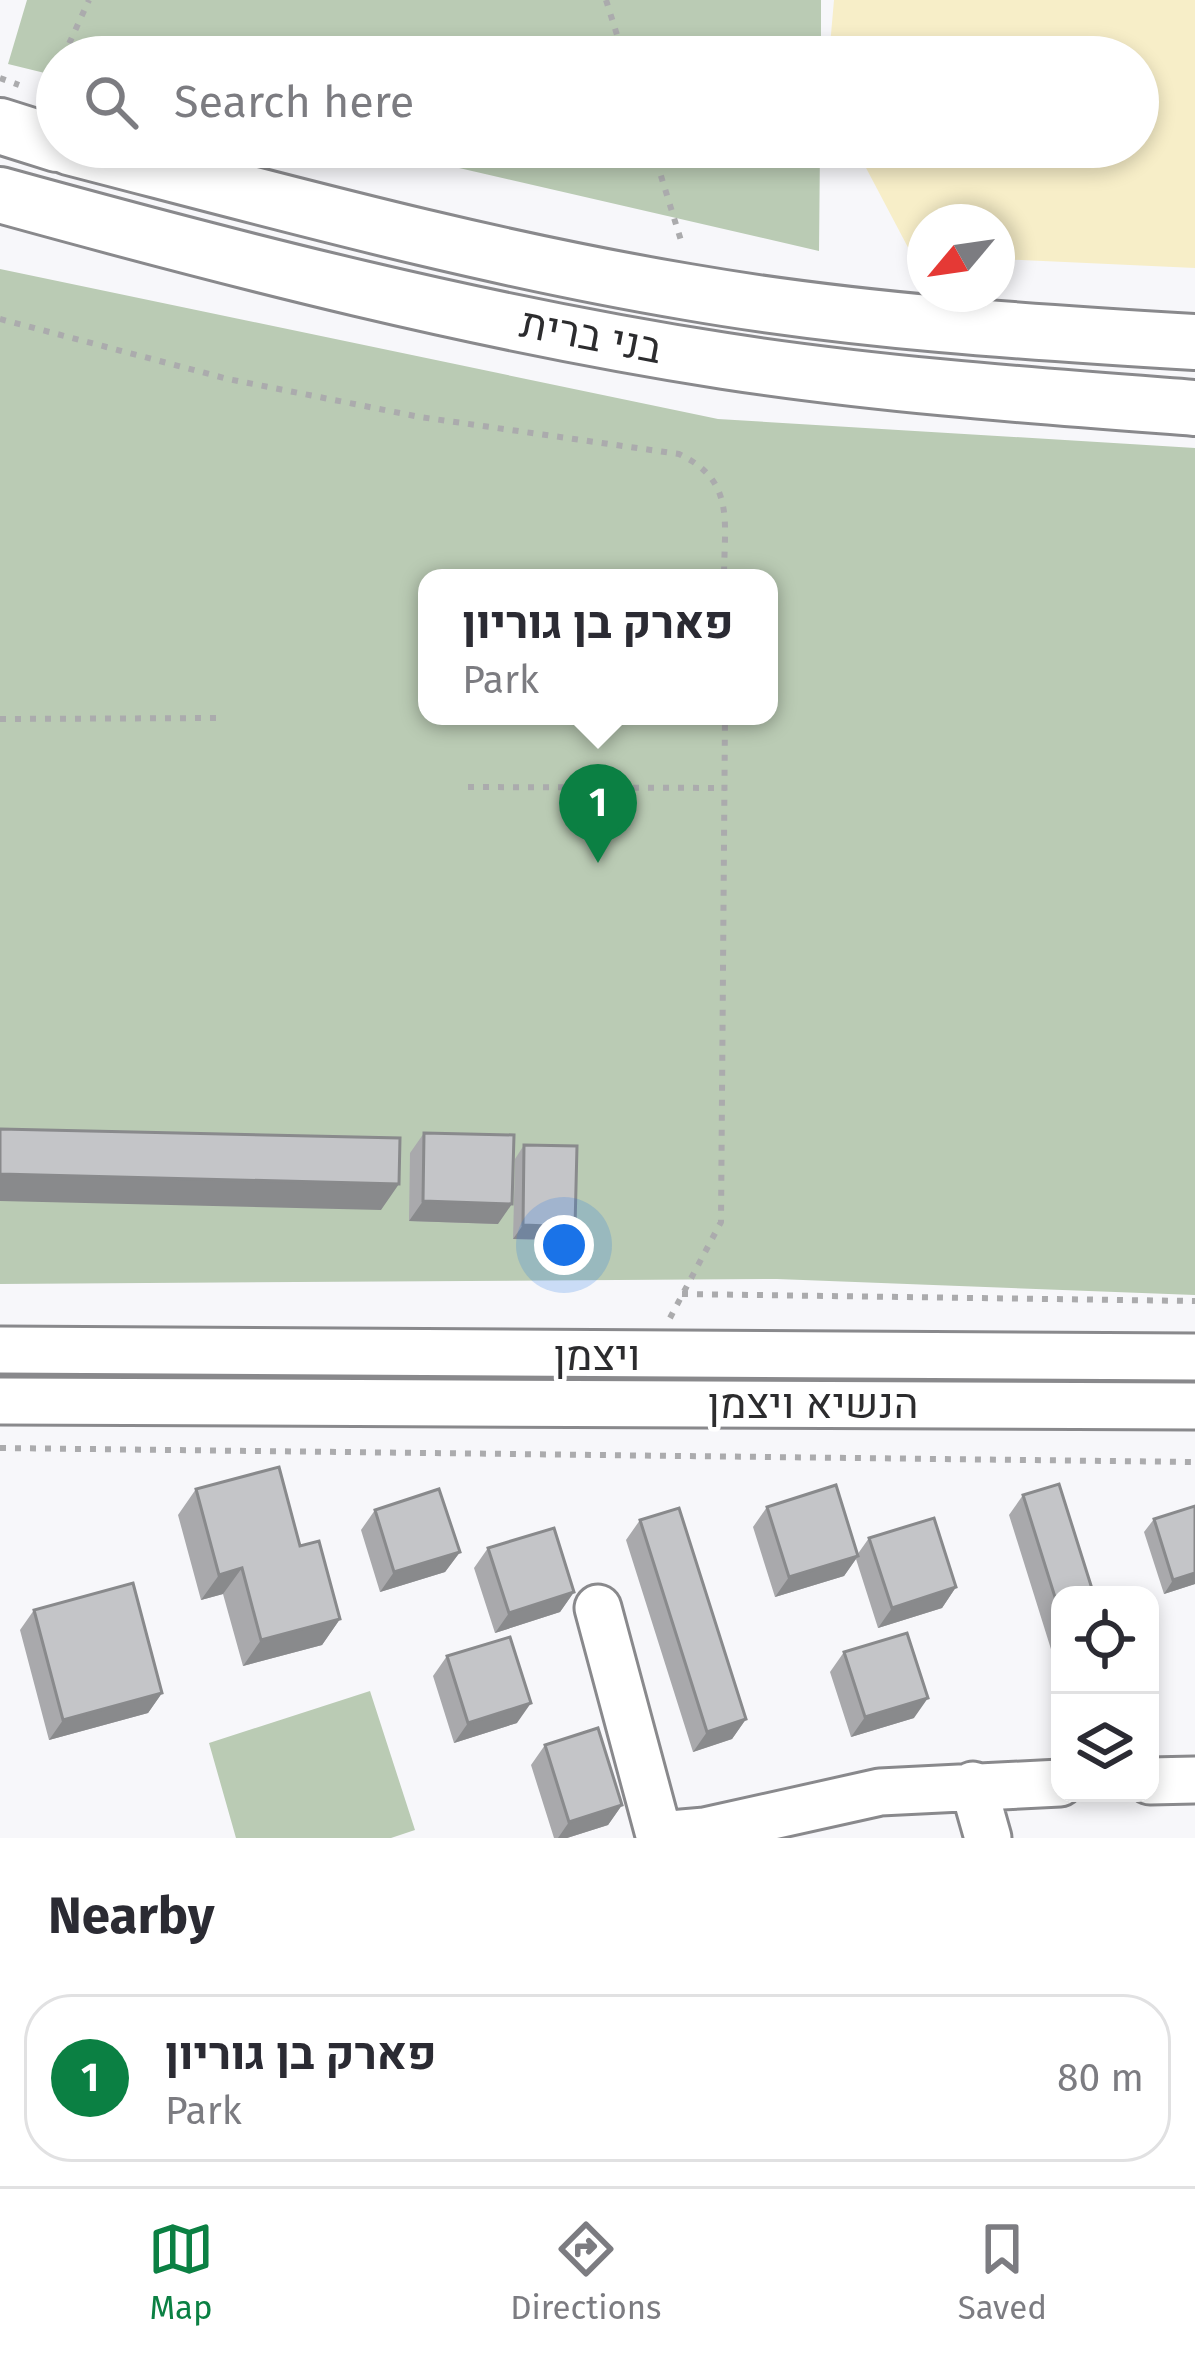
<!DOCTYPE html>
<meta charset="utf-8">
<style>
:root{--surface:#fff;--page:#f2f2f3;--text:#2b2b33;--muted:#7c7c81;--line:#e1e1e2;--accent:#0b8043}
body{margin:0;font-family:"Fira Sans",Heebo,sans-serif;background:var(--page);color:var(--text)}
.controls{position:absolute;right:36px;bottom:36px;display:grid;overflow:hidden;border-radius:24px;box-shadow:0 6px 18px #0003}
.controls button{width:108px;height:108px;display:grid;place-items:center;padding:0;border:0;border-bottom:3px solid var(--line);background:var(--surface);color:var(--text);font:60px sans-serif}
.compass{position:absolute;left:907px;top:204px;width:108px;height:108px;border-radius:50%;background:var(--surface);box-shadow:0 6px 18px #0003;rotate:241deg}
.you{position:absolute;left:564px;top:1245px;width:42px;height:42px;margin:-30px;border:9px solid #fff;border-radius:50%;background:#1a73e8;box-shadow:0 0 0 18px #1a73e833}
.badge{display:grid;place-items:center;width:78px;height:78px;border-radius:50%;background:var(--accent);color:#fff;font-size:39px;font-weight:700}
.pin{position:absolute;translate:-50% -99px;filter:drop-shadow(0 3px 6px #0008)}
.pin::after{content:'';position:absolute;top:63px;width:42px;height:36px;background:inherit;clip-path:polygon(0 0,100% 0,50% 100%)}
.popup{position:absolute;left:418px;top:569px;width:360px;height:156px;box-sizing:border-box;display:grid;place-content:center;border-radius:24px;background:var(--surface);filter:drop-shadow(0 3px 9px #0005);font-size:39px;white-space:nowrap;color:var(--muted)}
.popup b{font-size:45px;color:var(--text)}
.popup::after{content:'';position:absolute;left:50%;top:100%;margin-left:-24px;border:24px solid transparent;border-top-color:var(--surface)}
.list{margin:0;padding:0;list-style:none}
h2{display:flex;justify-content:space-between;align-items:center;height:156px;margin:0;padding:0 48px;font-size:51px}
h2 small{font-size:39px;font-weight:400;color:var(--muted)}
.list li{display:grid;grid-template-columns:78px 1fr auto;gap:36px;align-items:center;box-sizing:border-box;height:168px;margin:0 24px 24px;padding:0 24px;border:3px solid var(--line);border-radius:48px}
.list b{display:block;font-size:45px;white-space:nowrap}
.list p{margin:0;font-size:39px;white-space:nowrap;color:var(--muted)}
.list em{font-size:39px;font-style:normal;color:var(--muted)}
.icon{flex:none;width:66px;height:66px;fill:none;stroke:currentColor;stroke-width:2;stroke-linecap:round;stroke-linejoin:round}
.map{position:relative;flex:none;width:1195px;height:1838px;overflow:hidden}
.search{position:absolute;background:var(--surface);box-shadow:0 6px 18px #0003;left:36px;right:36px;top:36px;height:132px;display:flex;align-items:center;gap:30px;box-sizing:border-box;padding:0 42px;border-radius:66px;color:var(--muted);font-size:45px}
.sheet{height:348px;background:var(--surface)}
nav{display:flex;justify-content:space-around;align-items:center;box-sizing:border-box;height:168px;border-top:3px solid var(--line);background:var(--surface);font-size:33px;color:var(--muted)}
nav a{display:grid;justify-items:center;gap:6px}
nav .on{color:var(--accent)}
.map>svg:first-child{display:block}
.green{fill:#bacbb4;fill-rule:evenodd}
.sand{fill:#f7eec8}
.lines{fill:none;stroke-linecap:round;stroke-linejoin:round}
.minor-casing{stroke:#89898c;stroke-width:51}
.major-casing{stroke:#89898c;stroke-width:60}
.path{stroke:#ababad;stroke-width:6;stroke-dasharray:6 9;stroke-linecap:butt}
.minor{stroke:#fff;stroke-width:45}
.major{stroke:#fff;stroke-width:54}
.wall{fill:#a9a9ac}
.shaded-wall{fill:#898a8c}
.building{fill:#c4c5c8;stroke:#898a8c;stroke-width:3}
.labels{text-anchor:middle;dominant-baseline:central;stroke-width:9;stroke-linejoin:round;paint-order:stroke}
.street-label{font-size:42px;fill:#2c2c2e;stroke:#fff}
</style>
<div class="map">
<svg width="1195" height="1838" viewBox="0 0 1195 1838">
<rect width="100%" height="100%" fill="#f7f7fa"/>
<path class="green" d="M27,0H821V57H57V76L8,64Z
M368,147H820L819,251Z
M0,269L718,419L1195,448V1295L777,1279L0,1284ZM427,578H769V716H427Z
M370,1691L415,1830L391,1838H236L209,1743Z"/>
<path class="sand" d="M834,0H1195V268L997,259V222H925V256L912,255L855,147H1138V57H829Z"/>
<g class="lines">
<defs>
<path id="minor" d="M0,1350L1195,1357
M0,1401L1195,1406
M598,1608L659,1835L705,1831L707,1838
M1150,1781L1195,1780
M973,1785L988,1838
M705,1831L880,1792L1060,1783"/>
<path id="major" d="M0,126L57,144
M69,147C274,200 479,257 688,292C855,321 1027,332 1195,342
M0,195C239,261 480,323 725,361C881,385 1038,396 1195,408"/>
</defs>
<use href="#minor" class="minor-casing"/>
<use href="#major" class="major-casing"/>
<path class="path" d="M606,0L624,57
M63,57L89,0
M0,78L19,85
M46,93L57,69
M652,147L683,247
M0,319L228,379L420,417L679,454C736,481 724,522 724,578
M0,719L217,718
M468,787L726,788
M682,1294L1195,1301
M670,1318L721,1222L725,716
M0,1448L1195,1462"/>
<use href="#minor" class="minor"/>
<use href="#major" class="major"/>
</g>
<path class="wall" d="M424,1133L498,1224L409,1221L410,1153Z
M524,1145L575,1227L565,1240L513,1239L515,1159Z
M196,1489L300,1546L340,1619L322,1645L243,1666L223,1594L201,1600L178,1515Z
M1023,1495L1060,1595V1678L1009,1515Z
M767,1507L857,1555L869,1538L956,1587L942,1608L878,1628L856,1559L844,1576L775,1597L753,1527Z
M375,1510L460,1552L445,1572L380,1592L361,1530Z
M1154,1519L1195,1584L1164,1594L1144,1532Z
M640,1520L746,1719L732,1739L693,1752L626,1540Z
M488,1548L574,1592L560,1612L495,1633L474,1568Z
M34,1610L162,1693L148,1713L49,1740L20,1630Z
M844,1652L914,1718L851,1737L830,1672Z
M447,1656L517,1723L454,1743L433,1676Z
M545,1745L622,1805L608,1825L567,1838H554L531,1765Z"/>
<path class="shaded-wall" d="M0,1174L399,1184L381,1210L0,1201Z
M423,1201L512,1204L498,1224L409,1221Z
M523,1225L575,1227L565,1240L513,1239Z
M460,1552L445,1572L380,1592L394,1572Z
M858,1556L844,1576L775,1597L789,1577Z
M242,1568L223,1594L201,1600L219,1575Z
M1195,1573V1584L1164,1594L1173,1580Z
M956,1587L942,1608L878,1628L892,1608Z
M574,1592L560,1612L495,1633L509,1613Z
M340,1619L322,1645L243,1666L261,1640Z
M162,1693L148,1713L49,1740L63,1720Z
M928,1698L914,1718L851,1737L865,1717Z
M531,1703L517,1723L454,1743L468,1723Z
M746,1719L732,1739L693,1752L707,1732Z
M622,1805L608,1825L567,1838H558L569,1822Z"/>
<path class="building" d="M0,1129L400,1138L399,1184L0,1174Z
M424,1133L514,1135L512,1204L423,1201Z
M524,1145L577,1146L575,1227L523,1225Z
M279,1467L300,1546L319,1541L340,1619L261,1640L242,1568L219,1575L196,1489Z
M1059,1484L1094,1595H1060V1613L1023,1495Z
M836,1485L858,1556L789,1577L767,1507Z
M439,1489L460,1552L394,1572L375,1510Z
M1195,1506V1573L1173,1580L1154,1519Z
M679,1508L746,1719L707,1732L640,1520Z
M934,1518L956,1587L892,1608L869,1538Z
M554,1528L574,1592L509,1613L488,1548Z
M133,1583L162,1693L63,1720L34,1610Z
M907,1633L928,1698L865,1717L844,1652Z
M510,1637L531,1703L468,1723L447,1656Z
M598,1728L622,1805L569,1822L545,1745Z"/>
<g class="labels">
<g class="street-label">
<text transform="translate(591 336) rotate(11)">בני ברית</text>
<text x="597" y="1356">ויצמן</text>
<text x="813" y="1404">הנשיא ויצמן</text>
</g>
</g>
</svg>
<div class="controls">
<button><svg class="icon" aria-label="locate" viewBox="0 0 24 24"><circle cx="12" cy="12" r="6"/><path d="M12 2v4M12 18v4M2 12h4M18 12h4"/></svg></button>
<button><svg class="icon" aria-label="layers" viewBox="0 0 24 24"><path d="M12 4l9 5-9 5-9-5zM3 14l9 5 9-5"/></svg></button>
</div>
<svg class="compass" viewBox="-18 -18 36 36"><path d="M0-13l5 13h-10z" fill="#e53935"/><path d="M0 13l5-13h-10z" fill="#7c7c81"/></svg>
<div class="you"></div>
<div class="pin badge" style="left:598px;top:863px">1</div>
<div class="popup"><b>פארק בן גוריון</b>Park</div>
<div class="search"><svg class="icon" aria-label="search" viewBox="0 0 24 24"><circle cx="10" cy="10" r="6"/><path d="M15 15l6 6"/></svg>Search here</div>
</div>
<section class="sheet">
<h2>Nearby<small></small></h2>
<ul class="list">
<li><span class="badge">1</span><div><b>פארק בן גוריון</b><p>Park</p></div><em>80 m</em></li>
</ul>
</section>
<nav>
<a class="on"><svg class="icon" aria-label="map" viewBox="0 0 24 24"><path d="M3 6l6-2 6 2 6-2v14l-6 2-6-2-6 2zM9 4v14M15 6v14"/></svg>Map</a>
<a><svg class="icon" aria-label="directions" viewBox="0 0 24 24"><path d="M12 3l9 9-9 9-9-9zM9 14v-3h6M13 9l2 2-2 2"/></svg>Directions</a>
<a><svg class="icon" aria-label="saved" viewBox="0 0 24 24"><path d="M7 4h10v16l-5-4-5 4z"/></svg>Saved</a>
</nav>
